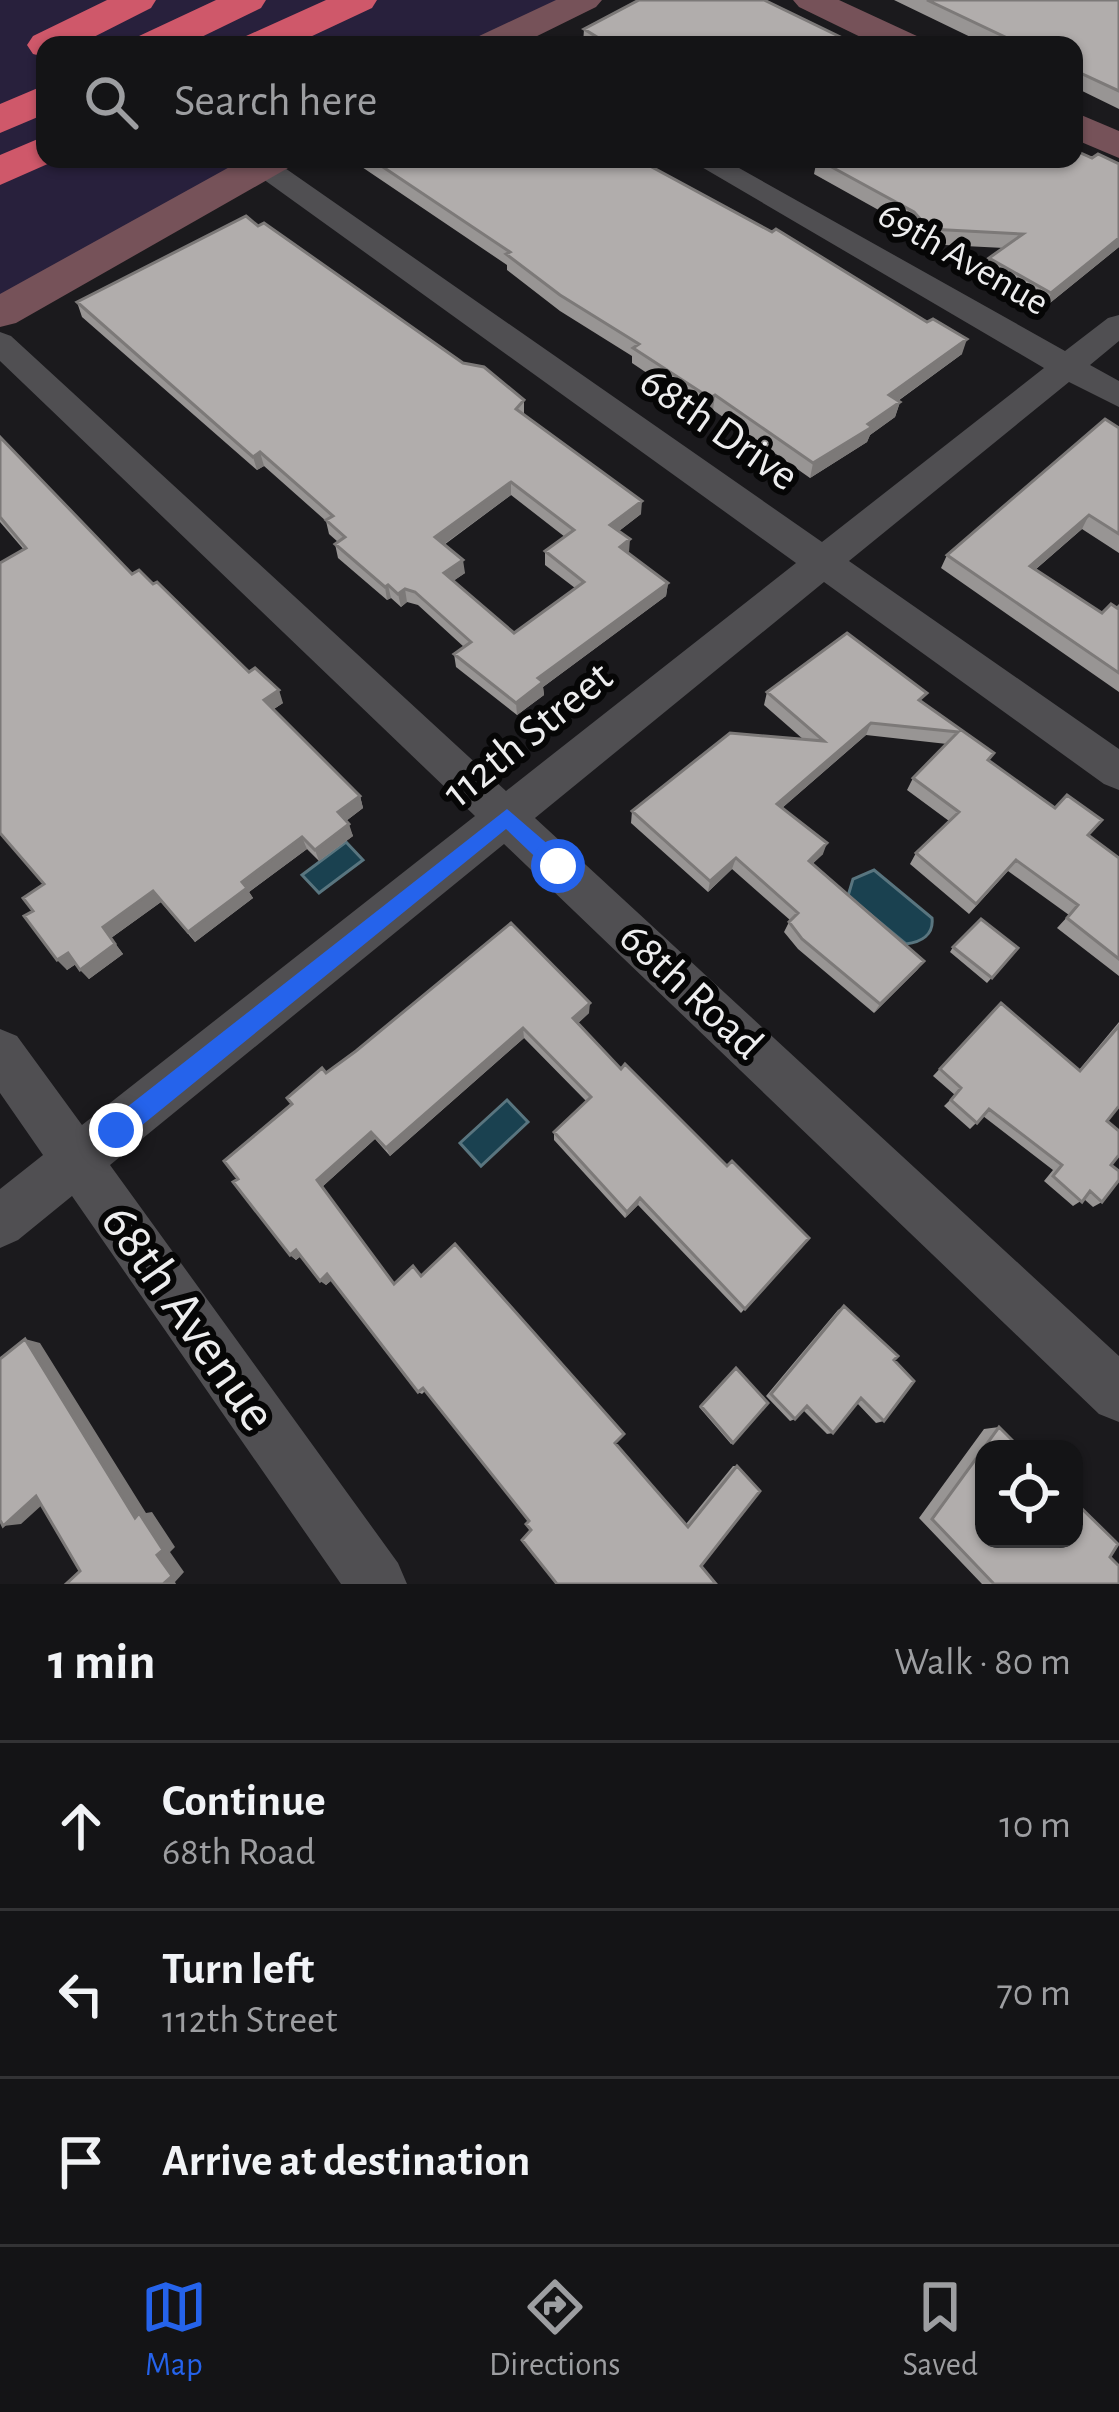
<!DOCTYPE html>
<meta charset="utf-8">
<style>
:root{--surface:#141416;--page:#212123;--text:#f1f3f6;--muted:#9d9ea1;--line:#333335;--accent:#2563eb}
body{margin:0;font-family:"Alegreya Sans",sans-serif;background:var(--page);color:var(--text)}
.controls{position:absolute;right:36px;bottom:36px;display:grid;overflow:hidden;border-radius:24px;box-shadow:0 3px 9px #0004}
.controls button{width:108px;height:108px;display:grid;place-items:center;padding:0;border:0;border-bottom:3px solid var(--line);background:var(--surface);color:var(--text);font:60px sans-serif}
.stop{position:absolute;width:36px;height:36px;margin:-27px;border:9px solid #2563eb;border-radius:50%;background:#fff}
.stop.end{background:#2563eb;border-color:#fff;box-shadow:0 3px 12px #0008}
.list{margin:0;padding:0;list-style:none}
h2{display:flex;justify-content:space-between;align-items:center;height:156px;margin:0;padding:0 48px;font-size:51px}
h2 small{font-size:39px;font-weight:400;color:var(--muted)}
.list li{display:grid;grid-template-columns:78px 1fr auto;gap:36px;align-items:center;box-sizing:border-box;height:168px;padding:0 48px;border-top:3px solid var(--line)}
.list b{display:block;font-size:45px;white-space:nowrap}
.list p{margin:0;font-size:39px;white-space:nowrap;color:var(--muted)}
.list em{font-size:39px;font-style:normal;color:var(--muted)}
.icon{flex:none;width:66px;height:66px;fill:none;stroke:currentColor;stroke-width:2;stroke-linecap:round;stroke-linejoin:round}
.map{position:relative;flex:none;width:1119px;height:1584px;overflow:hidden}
.search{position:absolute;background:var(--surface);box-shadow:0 3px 9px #0004;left:36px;right:36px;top:36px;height:132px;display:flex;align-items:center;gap:30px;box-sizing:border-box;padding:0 42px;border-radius:24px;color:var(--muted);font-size:45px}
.sheet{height:660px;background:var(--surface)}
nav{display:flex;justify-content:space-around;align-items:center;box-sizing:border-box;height:168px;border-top:3px solid var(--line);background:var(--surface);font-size:33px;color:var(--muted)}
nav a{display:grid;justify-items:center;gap:6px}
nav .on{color:var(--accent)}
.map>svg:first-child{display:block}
.green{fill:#28203c}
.water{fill:#1a4150;stroke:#59757f;stroke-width:3}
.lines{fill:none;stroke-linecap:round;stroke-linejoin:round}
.street{fill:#504f52;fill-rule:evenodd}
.secondary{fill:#765259;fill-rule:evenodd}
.highway{fill:#cf586a;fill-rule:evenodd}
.wall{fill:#989594;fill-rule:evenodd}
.shaded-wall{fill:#7c7978}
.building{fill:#b1adac;stroke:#7c7978;stroke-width:3;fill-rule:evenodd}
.route{fill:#2563eb}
.labels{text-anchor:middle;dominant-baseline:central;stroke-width:12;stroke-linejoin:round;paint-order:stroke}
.far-street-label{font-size:39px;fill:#ededee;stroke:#060606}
.street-label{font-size:45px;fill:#ededee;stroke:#060606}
.near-street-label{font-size:54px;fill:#ededee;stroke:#060606}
</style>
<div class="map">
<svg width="1119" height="1584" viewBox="0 0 1119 1584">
<rect width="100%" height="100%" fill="#1b1a1d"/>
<path class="green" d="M0,0H571L490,45H45V159H274L0,313Z"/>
<path class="water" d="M346,842L363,860L319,893L302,875Z
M874,870L932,918C934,935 921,942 906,944L848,896L853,879Z
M507,1100L528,1122L481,1166L460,1143Z"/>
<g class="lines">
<path class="street" d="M252,159H272L822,542L1044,368L688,159H723L1065,351L1108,318L1119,315V341L1090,365L1119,381V407L1069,382L849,561L1119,749V790L1104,784L824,582L535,818L1119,1356V1422L1099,1414L504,844L110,1165L398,1563L407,1584H341L72,1196L18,1240L0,1248V1189L43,1155L0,1093V1029L17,1036L82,1125L475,816L0,361V332L11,336L506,791L796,563L252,171L248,165Z"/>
<path class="secondary" d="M556,0H602L596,7L519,45H472L477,37Z
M793,0H839L919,37L924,45H877L799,7Z
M1074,112L1119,131V158L1074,139Z
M244,159H294L288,168L16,323L0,327V294Z"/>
<path class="highway" d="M107,0H156L151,8L78,45H45V57L33,54L27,45L33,36Z
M216,0H266L261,8L185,45H133L139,36Z
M326,0H377L372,8L293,45H240L246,36Z
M45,85V114L0,133V104Z
M45,136V159H59L0,185V155Z"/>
</g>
<path class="wall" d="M894,0H1119V109L1074,87V45H987Z
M584,29L857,45H586L583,44Z
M1092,158L1119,164V247L1045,307L984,273L989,258L1004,248L925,244L909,227L814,174L817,159Z
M355,159H637L962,354L898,401L900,402L895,417L870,435L867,442L810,478L713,410L708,414L632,363V356L560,311L507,270V265L356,163Z
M77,302L463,363L524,400V415L641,514L619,531L629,553L668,583L666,596L543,687L544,695L517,715L456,667L454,654L464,647L418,605L407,602L401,607L391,598L387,600L338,558L335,544L338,542L329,534L326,521L264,466L257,470L82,317ZM511,495L565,537L545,551V565L575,588L514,633L453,581L465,573L444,545Z
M1119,428V553L1082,529L1035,570L1102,613L1119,606V692L941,568L947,555Z
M0,437L132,574L283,703L274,709L360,796L363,808L346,821L353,836L319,861L307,849L249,892L253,898L195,942L161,902L111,938L123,954L89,979L76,964L67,970L33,911L44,884L24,550L0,522Z
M767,692L923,703L989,761L1119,858V976L1057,928L1069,915L1008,871L969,914L910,864L916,853L949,821L907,790L913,778L947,744L866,735L782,808L823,854L812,864L924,961L917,970L874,1013L798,949L784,932L790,920L732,869L708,892L631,823L632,811L804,740L764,705Z
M953,947L1018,948L987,983L950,952Z
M1001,1003L1079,1070L1119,1022V1106L1107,1121L1111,1165L1102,1202L1093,1207L1084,1199L1073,1206L1044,1181L1053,1170L983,1116L970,1129L944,1106L955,1095L933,1076Z
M589,1013L578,1023L621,1069L727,1166L809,1238L741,1313L638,1205L625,1218L554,1140V1132L586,1101L524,1038L390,1156L375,1139L322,1187L394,1283L421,1276L615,1443L686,1524L733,1466H737L701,1566L531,1529L529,1521L425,1391L422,1394L418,1392L332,1280L326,1285L301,1256L296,1260L290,1255L326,1073Z
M844,1306L894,1360L884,1421L876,1423L857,1403L833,1433L827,1434L803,1410L795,1419L790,1421L766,1396L838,1310Z
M734,1369L733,1443L731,1444L699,1407Z
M999,1427L1110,1557L1119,1584H982L919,1518L984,1429Z"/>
<path class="shaded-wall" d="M1119,238V247L1045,307L1051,293Z
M967,339L962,354L885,410L889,395Z
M715,395L713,410L708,414L710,398Z
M900,402L895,417L870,435L867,442L810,478L813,463Z
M260,452L264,466L257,470L253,457Z
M511,482V495L436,550L435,537Z
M642,501L641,514L610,538V525Z
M1089,515L1082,529L1023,580L1030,566Z
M630,539L629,552L620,547Z
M463,560L465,573L446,586L444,573Z
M668,583L666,596L543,687L544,695L517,715L516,703L538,678Z
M388,585L391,598L387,600L385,587Z
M405,589L407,602L401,607L398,594Z
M279,690L283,703L269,712L264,700Z
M871,723L866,735L774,815L777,804Z
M360,796L363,808L342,824L338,812Z
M349,824L353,836L319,861L315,850Z
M302,837L307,849L249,892L253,898L195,942L188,932L242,882Z
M827,843L823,854L804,872L809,861Z
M736,858L732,869L708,892L710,881Z
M153,891L161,902L111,938L123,954L89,979L80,970L103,927Z
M68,953L77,963L67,970L57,960Z
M924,961L917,970L874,1013L880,1004Z
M590,1003L589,1013L573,1028V1018Z
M523,1028L524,1038L390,1156L386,1148Z
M371,1132L375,1139L322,1187L317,1180Z
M640,1198L638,1205L625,1218L627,1212Z
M296,1250L302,1255L296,1260L290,1255Z
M327,1274L333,1279L326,1285L320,1281Z
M25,1339L40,1343L146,1513L152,1512L175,1547L170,1552L184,1572L175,1582L176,1584H163L157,1555Z
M53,1495L21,1524L3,1526L36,1496Z"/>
<path class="building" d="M639,0H764L857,45H610L584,29Z
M927,0H1119V91L1074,70V45H1022Z
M1074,150L1092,158L1098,154L1119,164V238L1051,293L989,258L1023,234L929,229L914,212L817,159H1074Z
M371,159H637L772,232L776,229L927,322L933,319L967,339L889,395L900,402L868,424L872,427L813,463L715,395L710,398L633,348L639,344L560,295L506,254L510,252Z
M246,216L258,226L264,223L463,363L484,367L524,400L516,409L642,501L610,525L630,539L620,547L668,583L538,678L543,682L516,703L454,654L471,642L415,592L405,589L398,594L388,585L385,587L335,544L345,537L326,520L333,516L260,452L253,457L77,302ZM511,482L574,530L545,551L584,582L514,633L444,573L463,560L435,537Z
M1105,419L1119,428V534L1089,515L1030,566L1102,613L1111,604L1117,608L1119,606V673L947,555Z
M0,437L132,574L139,570L153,584L157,582L249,672L255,668L279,690L264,700L360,796L338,812L349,824L315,850L302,837L242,882L247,888L188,932L153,891L103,927L115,944L80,970L68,953L57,960L24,916L33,911L23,898L44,884L0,833V563L26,548L0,517Z
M847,633L927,693L919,700L994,753L988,760L1055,808L1067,795L1102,820L1088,835L1119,858V959L1067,918L1078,905L1016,860L976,904L916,853L959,812L913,778L958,732L871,723L777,804L827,843L809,861L924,961L880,1004L802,939L789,922L798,913L736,858L710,881L632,811L730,733L824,741L767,692Z
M981,919L1018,948L992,978L953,947Z
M511,923L590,1003L573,1018L621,1069L625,1064L727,1166L732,1161L809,1238L745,1309L640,1198L627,1212L554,1132L591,1097L523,1028L386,1148L371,1132L317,1180L394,1284L413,1266L421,1276L455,1244L624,1434L615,1443L688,1527L737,1466L760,1491L701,1566L716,1584H557L522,1540L531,1530L526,1524L529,1521L423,1388L418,1392L327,1274L320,1281L296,1250L290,1255L233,1182L238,1179L224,1161L292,1104L287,1098L322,1068L326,1073L356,1051Z
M1001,1003L1080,1071L1119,1026V1106L1107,1121L1119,1131V1155L1111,1165L1119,1171V1180L1102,1202L1090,1191L1082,1202L1053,1176L1062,1165L989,1109L977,1123L951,1100L961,1088L940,1069Z
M844,1306L898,1356L894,1360L914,1381L884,1421L861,1398L833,1433L807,1406L795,1419L771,1394Z
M25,1339L135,1518L139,1513L163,1550L157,1555L172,1576L163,1584H66L80,1571L36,1496L3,1526L0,1520V1359Z
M736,1368L768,1403L733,1443L701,1406Z
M999,1427L1021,1449H984V1539H1074V1501L1118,1544L1110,1557L1119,1566V1584H994L932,1519Z"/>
<path class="route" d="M507,809L565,859V872H551L506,829L125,1139H108V1122Z"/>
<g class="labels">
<g class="far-street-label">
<text transform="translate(963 259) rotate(30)">69th Avenue</text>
</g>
<g class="street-label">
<text transform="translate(719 429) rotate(35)">68th Drive</text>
<text transform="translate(528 735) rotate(-39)">112th Street</text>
<text transform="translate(691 991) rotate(43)">68th Road</text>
</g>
<g class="near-street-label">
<text transform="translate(188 1318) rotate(55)">68th Avenue</text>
</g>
</g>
</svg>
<div class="controls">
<button><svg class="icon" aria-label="locate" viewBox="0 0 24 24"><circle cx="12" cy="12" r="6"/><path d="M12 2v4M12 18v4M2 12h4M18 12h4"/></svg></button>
</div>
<div class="stop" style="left:558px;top:866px"></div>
<div class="stop end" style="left:116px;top:1130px"></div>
<div class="search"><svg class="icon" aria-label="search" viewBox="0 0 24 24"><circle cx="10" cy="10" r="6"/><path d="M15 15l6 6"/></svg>Search here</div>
</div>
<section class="sheet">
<h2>1 min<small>Walk · 80 m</small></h2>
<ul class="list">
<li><svg class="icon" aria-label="ahead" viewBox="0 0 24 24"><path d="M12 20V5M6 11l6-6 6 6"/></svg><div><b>Continue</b><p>68th Road</p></div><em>10 m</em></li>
<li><svg class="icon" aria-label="left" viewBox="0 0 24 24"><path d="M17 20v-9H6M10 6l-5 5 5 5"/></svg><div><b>Turn left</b><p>112th Street</p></div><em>70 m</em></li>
<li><svg class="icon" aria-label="arrive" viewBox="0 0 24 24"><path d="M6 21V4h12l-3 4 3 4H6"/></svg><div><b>Arrive at destination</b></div></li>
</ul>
</section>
<nav>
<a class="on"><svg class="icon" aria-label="map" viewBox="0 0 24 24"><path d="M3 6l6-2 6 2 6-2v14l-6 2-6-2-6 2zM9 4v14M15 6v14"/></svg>Map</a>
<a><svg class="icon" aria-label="directions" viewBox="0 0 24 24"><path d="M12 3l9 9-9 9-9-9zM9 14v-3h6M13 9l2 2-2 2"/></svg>Directions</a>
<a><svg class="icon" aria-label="saved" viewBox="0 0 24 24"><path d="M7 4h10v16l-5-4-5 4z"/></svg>Saved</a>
</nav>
